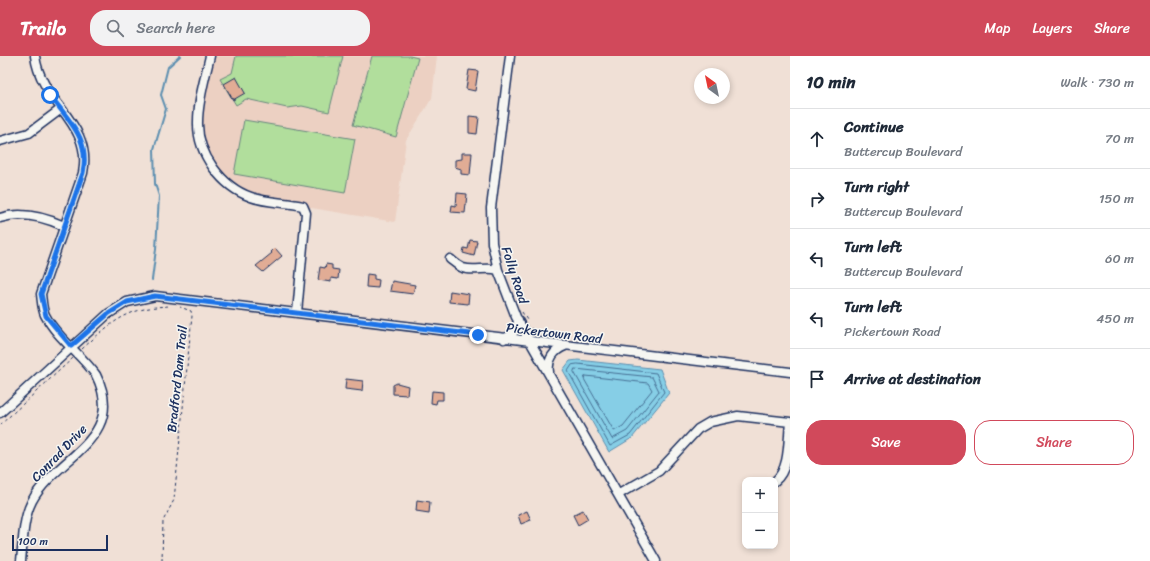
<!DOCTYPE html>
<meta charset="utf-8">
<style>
:root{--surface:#fff;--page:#f2f2f3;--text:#1f2937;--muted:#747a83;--line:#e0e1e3;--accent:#d1495b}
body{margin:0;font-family:Sriracha,sans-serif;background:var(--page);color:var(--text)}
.controls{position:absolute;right:12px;bottom:12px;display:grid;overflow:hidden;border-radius:8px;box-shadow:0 2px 6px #0003}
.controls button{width:36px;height:36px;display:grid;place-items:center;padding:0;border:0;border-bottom:1px solid var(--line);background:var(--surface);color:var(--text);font:20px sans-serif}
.compass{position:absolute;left:694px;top:12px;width:36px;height:36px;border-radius:50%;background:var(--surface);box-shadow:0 2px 6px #0003;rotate:327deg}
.scale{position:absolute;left:12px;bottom:10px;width:96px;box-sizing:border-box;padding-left:4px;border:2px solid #1b2f5e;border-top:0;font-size:11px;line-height:14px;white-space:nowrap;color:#1b2f5e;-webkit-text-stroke:3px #f6f6f2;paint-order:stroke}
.stop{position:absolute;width:12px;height:12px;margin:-9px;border:3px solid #1a73e8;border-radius:50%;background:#fff}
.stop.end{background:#1a73e8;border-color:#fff;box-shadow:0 1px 4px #0008}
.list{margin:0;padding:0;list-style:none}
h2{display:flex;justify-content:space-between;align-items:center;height:52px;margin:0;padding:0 16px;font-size:17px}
h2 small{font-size:13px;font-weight:400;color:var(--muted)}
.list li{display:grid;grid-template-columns:26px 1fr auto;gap:12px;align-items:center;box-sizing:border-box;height:60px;padding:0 16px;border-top:1px solid var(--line)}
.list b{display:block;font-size:15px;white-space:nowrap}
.list p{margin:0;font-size:13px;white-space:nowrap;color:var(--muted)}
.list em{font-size:13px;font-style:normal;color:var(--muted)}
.actions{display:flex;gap:8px;padding:12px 16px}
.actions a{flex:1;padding:9px 0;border:1px solid var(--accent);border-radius:16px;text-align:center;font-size:14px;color:var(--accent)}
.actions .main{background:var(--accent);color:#fff}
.icon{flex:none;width:22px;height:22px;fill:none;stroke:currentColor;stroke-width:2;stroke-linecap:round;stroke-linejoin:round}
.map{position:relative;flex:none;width:790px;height:505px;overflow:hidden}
header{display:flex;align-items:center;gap:24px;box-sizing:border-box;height:56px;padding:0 20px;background:var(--accent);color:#fff}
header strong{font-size:19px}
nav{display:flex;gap:22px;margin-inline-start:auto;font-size:14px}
.search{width:280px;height:36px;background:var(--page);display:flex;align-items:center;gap:10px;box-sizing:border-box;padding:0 14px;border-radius:16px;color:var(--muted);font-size:15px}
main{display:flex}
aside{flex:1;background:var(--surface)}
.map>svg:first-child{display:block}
.built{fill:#ecd0c2}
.green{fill:#b1de9c;stroke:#66867d}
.water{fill:#86cee6;stroke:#5b8eb0}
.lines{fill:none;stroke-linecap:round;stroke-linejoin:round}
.shore{stroke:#466f94;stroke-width:1}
.stream{stroke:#5b8eb0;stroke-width:2}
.building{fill:#e1ac95;stroke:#1b2f5e}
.minor-casing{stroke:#1b2f5e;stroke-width:11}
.path{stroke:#1b2f5e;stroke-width:1;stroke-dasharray:3 3;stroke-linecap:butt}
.minor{stroke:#f6f6f2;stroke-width:8}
.route{stroke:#1a73e8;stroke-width:5}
.labels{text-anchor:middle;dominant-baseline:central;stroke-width:3;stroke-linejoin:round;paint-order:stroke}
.street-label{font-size:13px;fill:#1b2f5e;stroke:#f6f6f2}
</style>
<header>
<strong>Trailo</strong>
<div class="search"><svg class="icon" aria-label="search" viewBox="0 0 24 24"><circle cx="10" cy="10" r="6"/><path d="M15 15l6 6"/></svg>Search here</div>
<nav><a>Map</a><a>Layers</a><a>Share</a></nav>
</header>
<main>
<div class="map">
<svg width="790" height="505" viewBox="0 0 790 505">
<rect width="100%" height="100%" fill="#f0e0d6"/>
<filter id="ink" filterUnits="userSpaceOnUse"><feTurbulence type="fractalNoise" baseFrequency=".025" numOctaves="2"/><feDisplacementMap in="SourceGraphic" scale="8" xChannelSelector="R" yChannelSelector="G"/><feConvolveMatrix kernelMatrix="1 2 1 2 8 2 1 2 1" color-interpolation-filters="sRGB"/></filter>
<g filter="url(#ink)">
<path class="built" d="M210,0H437L432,42L406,84L395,166L252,142L215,115L198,67Z"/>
<path class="green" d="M236,0H343L329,56L302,50L287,52L246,43L236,49L220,23L232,17Z
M372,0H410L418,2L396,81L353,69Z
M244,64L355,83L345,137L234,118Z"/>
<path class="water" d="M578,304L660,313L669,337L632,382L609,396L563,314L570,305Z"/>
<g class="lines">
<path class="shore" d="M578,308L656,317L664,336L630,379L610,390L568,315L572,309Z
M575,313L652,321L659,335L627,375L612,383L574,316Z
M586,320L648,327L652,334L623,370L614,375L584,323Z"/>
<path class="stream" d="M152,224L156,193L159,140L155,128L154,93L166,53L161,39L168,11L180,0"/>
</g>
<path class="building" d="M469,14L478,15L475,35L466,33Z
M236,21L245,37L233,44L224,28Z
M469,60L479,61L477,78L469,77Z
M462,97H472L470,119L461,118V113L455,111V104L462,103Z
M457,137L467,138L465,157L451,156L452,149L456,150Z
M470,184L477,185L474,200L463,197L464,192L468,193Z
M275,192L282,200L263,216L256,210L272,197L271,196Z
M326,208L332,209V213L339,214L338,223L331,222V226L318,224L320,211L325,212Z
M367,218L374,219V223L379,224L378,232L366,231Z
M392,225L415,229L413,238L390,235Z
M450,235L469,238L468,248L449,246Z
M346,323L363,325L362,335L345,333Z
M397,327L408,330L407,339L393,338V329Z
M432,335L443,336V344H437L436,348L431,347Z
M417,444L430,446L429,457L416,455Z
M583,454L588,463L578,469L573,459Z
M527,455L531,464L521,468L518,459Z"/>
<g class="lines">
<defs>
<path id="minor" d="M210,0C205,22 198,44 198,66C197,98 222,131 251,141C267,147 286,146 303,150L306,157L297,257
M510,0L491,152L492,187L498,214L516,261L656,505
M0,85L29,77L61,53
M0,162C22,155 44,161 64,170
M450,203C454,206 458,210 463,212C474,216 487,210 498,214
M504,283C513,279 517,274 518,264
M549,316C547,304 554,294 565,290
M0,357L108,258L127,246L155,240L790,316
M775,425C790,413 788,384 790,366
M619,438L659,415L698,373L710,366L738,360L790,366
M21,505C23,486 23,462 32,445C56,400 128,383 96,319C81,298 57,282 45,259C42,253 42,245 41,238L83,117C93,66 41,48 35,0"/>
</defs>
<use href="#minor" class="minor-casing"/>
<path class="path" d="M522,256L527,264
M531,272L536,277
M82,293C113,265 128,251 171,250
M0,369L73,302
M162,505L163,465L174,444L192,260L191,255L180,251"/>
<use href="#minor" class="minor"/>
</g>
</g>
<g class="lines" filter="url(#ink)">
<path class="route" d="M50,39C69,66 90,81 83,117L41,238L46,260L71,290L108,258L127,246L155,240L478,279"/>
</g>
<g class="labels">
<g class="street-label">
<text transform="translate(515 219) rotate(72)">Folly Road</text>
<text transform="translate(554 277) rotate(7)">Pickertown Road</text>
<text transform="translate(177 323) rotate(-84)">Bradford Dam Trail</text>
<text transform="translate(59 397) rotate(-46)">Conrad Drive</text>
</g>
</g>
</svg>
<div class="controls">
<button>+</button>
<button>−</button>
</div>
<svg class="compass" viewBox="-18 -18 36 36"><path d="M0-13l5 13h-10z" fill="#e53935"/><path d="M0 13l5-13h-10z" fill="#747a83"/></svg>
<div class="scale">100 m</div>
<div class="stop" style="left:50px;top:39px"></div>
<div class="stop end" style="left:478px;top:279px"></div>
</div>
<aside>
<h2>10 min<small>Walk · 730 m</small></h2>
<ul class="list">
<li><svg class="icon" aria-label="ahead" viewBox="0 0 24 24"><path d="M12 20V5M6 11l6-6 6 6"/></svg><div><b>Continue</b><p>Buttercup Boulevard</p></div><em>70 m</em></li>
<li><svg class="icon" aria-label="right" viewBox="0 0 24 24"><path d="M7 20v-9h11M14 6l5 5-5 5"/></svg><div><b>Turn right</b><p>Buttercup Boulevard</p></div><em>150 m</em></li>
<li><svg class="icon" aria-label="left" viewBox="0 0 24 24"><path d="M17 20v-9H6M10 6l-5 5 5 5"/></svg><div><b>Turn left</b><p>Buttercup Boulevard</p></div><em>60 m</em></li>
<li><svg class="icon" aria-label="left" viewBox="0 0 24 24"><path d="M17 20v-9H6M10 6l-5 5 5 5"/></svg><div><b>Turn left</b><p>Pickertown Road</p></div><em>450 m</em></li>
<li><svg class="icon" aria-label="arrive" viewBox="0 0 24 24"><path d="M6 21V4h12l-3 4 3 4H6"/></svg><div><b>Arrive at destination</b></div></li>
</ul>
<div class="actions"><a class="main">Save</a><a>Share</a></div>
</aside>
</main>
